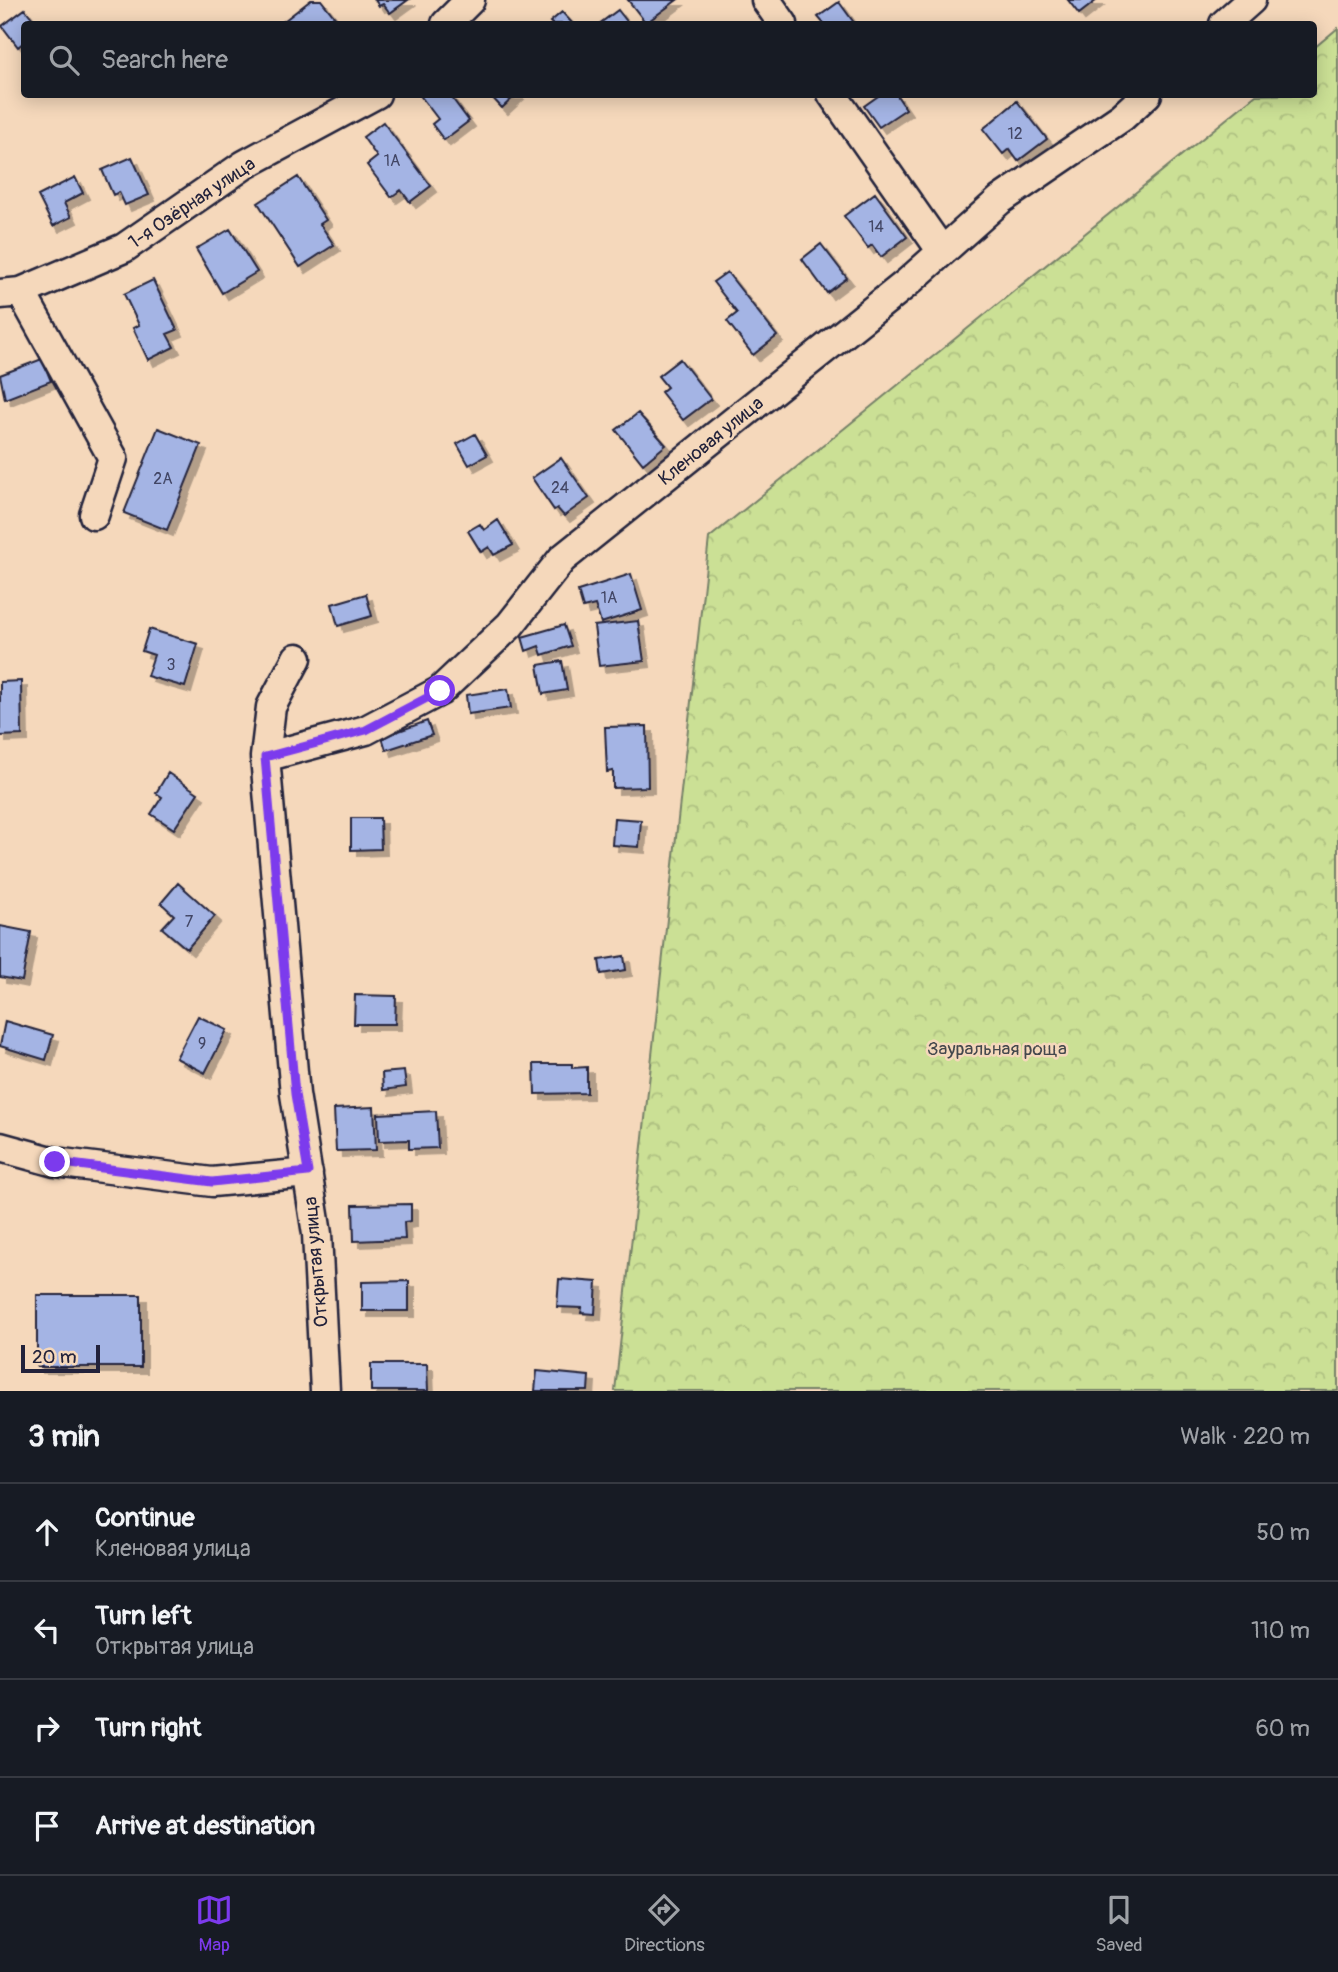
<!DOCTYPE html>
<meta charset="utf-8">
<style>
:root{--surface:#171b24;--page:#20242c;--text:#f1f3f6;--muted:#9ea1a6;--line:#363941;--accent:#7c3aed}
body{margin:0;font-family:Pangolin,sans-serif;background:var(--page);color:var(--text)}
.scale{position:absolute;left:21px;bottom:18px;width:79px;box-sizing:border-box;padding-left:7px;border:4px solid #22223b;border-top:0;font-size:19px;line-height:24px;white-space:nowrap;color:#22223b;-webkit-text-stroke:5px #f5d8bb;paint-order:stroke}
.stop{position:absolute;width:21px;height:21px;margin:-16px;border:5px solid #7c3aed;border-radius:50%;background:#fff}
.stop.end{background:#7c3aed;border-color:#fff;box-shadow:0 2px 7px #0008}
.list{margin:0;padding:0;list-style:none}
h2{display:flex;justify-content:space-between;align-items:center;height:91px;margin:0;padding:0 28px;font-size:30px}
h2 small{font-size:23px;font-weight:400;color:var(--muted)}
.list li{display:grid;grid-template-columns:46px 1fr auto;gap:21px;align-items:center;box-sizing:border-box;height:98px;padding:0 28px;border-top:2px solid var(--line)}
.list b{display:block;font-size:26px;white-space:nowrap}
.list p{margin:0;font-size:23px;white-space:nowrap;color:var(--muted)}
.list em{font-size:23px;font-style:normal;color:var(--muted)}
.icon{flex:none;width:38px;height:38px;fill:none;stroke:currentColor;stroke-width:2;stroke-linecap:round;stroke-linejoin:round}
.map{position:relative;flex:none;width:1338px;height:1391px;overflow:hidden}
.search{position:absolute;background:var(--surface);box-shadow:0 4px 18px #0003;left:21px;right:21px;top:21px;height:77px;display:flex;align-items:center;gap:18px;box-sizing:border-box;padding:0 24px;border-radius:7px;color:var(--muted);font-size:26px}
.sheet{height:483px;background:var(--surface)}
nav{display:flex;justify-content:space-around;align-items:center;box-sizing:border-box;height:98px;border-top:2px solid var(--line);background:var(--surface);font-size:19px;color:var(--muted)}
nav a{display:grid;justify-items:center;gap:4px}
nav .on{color:var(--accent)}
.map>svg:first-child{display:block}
.forest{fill:url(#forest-crowns);stroke:#768168;stroke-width:2}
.building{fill:#a4b4e4;stroke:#22223b;stroke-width:2;filter:url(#shadow)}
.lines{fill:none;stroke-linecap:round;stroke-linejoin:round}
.minor-casing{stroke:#22223b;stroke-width:33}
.minor{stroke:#f5d8bb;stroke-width:28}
.route{stroke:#7c3aed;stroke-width:9}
.labels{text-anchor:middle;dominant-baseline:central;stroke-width:5;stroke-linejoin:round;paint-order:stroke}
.number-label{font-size:16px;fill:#424665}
.street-label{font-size:19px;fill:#22223b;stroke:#f5d8bb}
.park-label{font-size:19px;fill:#44484d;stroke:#f5d8bb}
</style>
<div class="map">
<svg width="1338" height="1391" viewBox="0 0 1338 1391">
<defs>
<pattern id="forest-crowns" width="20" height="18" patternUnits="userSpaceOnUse" patternTransform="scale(1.75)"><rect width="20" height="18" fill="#cbe095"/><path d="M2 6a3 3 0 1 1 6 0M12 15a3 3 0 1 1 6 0" fill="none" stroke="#aec081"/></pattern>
<filter id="shadow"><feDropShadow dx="6" dy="6" stdDeviation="0" flood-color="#0004"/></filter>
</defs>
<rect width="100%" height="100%" fill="#f5d8bb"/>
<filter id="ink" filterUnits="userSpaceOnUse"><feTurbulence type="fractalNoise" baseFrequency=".0143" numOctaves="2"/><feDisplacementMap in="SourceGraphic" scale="14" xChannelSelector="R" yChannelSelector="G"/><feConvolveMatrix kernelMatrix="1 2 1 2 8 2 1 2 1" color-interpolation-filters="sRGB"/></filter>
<g filter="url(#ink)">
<path class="forest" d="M1338,28V1391H615L709,538L1256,95L1314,94V48Z"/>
<path class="building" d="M311,0H321L340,24H280Z
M375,0H408L390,13L383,4L379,6Z
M628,0H677L646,23Z
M1068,0H1097L1079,14Z
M839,2L855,24H824L818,17Z
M25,9L37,24H24V42L18,47L2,26Z
M618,10L629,24H599Z
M562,12L573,24H552L550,22Z
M419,94H449L469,121L444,140L432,124L438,119Z
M489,94H517L502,108Z
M881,94H896L906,109L879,127L864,106Z
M1017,101L1047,139L1018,161L1009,149L1003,154L983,129Z
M383,122L431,186L410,202L401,190L391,197L367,165L377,157L363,137Z
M132,157L149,195L125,205L119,192L113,195L102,170Z
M75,177L83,193L64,203L71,217L53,226L38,196Z
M298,177L326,220L320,224L334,245L300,267L258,203Z
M875,193L907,237L881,257L872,245L868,248L844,216Z
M230,229L257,272L222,293L196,249Z
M821,244L847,278L827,293L802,259Z
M727,272L777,336L753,355L727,321L737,313L713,282Z
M153,280L177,330L167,334L174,347L148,360L133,328L139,325L124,294Z
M42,359L51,381L5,399L0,375Z
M680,359L711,399L683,420L661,392L667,387L658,376Z
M638,413L666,445L643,464L616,430Z
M158,428L201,445L167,530L124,513Z
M475,434L487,455L469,465L457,444Z
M561,458L589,498L564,516L557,508L554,510L532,478Z
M498,520L513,545L494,555L489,547L481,552L468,531L480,524L484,530Z
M631,574L642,610L601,623L595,605L583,608L578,591Z
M366,594L372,616L338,626L332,604Z
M638,621L644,661L599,666L594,626Z
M564,625L571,646L542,655L539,646L526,651L522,637Z
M149,629L198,644L185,687L147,676L154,655L142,651Z
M562,661L567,690L543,694L538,665Z
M21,681L22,735L0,736V682Z
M508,689L511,708L468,714L466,695Z
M427,721L432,735L386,750L382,737Z
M647,726L648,787L613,788V771L607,772L605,727Z
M168,773L198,793L174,829L151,814L162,797L156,793Z
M351,818H380L381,849L351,850Z
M614,818L641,820L639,847L612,845Z
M178,883L215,916L187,949L162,928L174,915L161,903Z
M0,926L31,932L22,981L0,977Z
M624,956L626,970L601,974L599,960Z
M355,995L396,996L395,1024H354Z
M198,1016L227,1030L205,1073L176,1058Z
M5,1021L53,1035L46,1060L0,1046Z
M534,1064H572V1068L587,1067V1093L535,1094Z
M404,1071L406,1087L383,1090L382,1073Z
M374,1107L376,1150L336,1151L334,1109Z
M436,1111L438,1148L409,1149V1140L379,1141L378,1114Z
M411,1204V1221L404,1222L405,1239L354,1241L353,1205Z
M559,1279L597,1282L595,1314L581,1313L582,1308L557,1307Z
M409,1281V1311H362V1282Z
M37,1295H141V1367H37Z
M371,1364H427L428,1391H371Z
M537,1371L589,1376L588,1391H535Z"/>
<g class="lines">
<defs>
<path id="minor" d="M766,0L783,24
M446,24L470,0
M1224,24L1251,0
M832,94L941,250
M21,292L113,458L94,515
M0,294L21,292L124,248L244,165L376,94
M297,658L271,707L265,757L295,1094L317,1234L325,1391
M265,757L366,730L440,691L510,625L562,559L907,283L1000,200L1122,117L1147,94
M0,1147L55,1162L212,1182L308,1173"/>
</defs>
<use href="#minor" class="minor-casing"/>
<use href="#minor" class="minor"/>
</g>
</g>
<g class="lines" filter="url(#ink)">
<path class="route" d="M55,1162L212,1182L308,1172L295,1094L265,757L366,730L440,691"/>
</g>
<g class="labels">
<g class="number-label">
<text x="1015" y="134">12</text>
<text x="392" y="161">1А</text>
<text x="876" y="227">14</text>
<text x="163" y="479">2А</text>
<text x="560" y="488">24</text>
<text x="609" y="598">1А</text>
<text x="171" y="665">3</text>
<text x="189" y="922">7</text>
<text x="202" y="1044">9</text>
</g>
<g class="street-label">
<text transform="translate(192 203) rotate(-34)">1-я Озёрная улица</text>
<text transform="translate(711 441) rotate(-39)">Кленовая улица</text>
<text transform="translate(316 1262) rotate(-95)">Открытая улица</text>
</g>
<g class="park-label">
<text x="997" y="1049">Зауральная роща</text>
</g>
</g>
</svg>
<div class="scale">20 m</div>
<div class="stop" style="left:440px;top:691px"></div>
<div class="stop end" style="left:55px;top:1162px"></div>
<div class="search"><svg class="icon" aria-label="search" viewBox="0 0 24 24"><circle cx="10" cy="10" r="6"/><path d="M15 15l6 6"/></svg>Search here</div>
</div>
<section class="sheet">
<h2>3 min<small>Walk · 220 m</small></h2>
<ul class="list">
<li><svg class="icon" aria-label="ahead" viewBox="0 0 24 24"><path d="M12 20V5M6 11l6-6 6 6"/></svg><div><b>Continue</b><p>Кленовая улица</p></div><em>50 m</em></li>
<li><svg class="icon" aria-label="left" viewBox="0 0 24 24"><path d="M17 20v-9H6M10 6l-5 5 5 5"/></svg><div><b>Turn left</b><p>Открытая улица</p></div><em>110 m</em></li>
<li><svg class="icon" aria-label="right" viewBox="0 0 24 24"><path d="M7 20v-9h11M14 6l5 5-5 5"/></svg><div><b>Turn right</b></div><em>60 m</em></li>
<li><svg class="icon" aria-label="arrive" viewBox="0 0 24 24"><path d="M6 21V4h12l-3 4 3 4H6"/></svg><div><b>Arrive at destination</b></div></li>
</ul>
</section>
<nav>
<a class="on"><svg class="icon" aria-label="map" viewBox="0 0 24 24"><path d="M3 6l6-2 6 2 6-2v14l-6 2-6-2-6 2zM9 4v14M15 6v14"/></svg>Map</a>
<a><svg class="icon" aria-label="directions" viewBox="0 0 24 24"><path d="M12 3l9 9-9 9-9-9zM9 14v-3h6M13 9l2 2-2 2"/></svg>Directions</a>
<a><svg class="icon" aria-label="saved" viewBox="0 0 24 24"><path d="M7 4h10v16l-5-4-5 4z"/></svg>Saved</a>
</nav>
